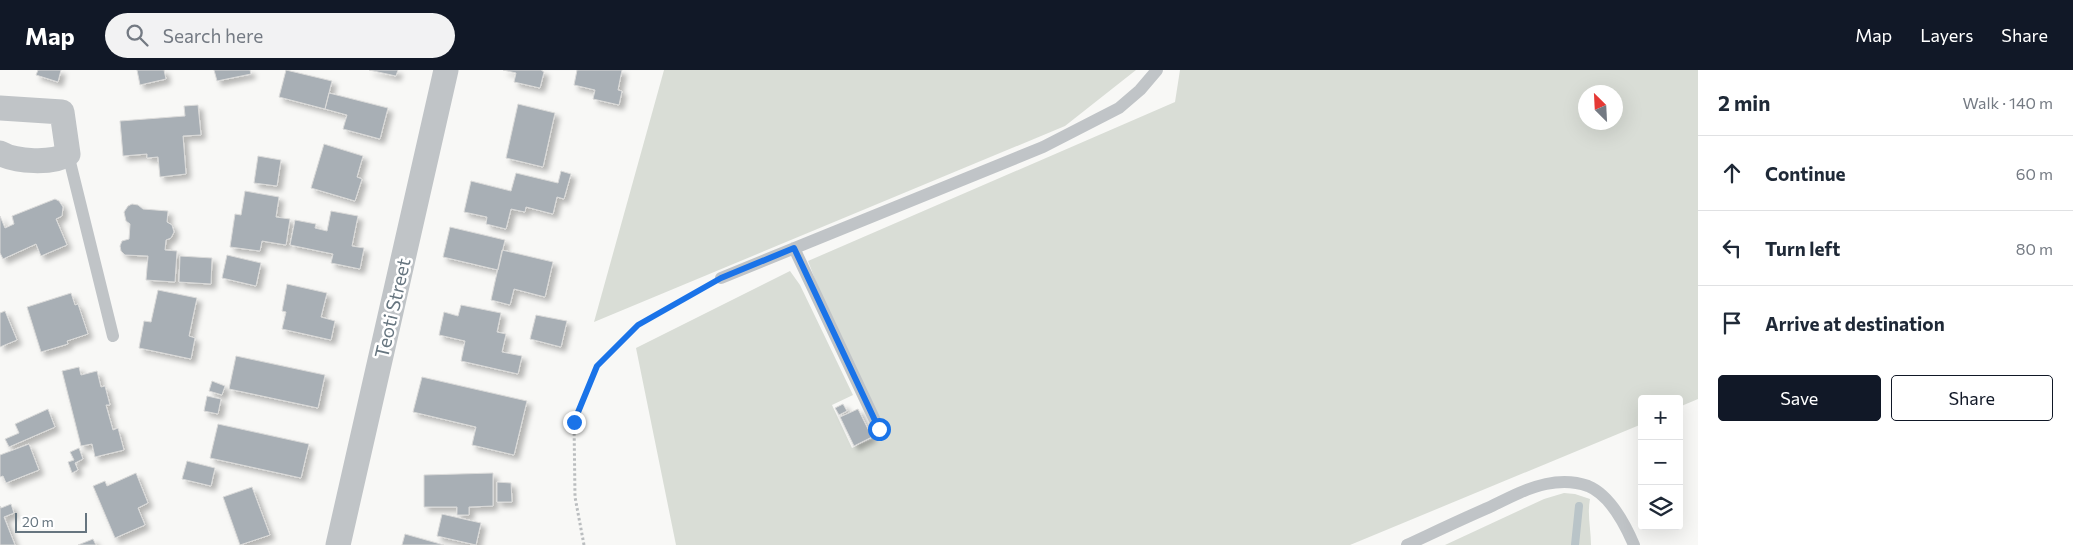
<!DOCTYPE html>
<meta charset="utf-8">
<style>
:root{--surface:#fff;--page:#f2f2f3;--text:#1f2937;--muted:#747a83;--line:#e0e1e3;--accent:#111827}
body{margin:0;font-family:Commissioner,sans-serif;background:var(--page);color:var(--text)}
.controls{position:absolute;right:15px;bottom:15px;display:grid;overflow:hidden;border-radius:5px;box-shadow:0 5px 20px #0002}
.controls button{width:45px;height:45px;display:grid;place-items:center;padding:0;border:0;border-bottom:1px solid var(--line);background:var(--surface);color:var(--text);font:25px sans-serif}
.compass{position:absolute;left:1578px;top:15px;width:45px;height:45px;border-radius:50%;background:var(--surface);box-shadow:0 5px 20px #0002;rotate:336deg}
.scale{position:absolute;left:15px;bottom:12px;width:72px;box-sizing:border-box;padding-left:5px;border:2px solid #66757f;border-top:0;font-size:14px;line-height:18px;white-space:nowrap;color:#66757f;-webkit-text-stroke:4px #fff;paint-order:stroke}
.stop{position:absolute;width:15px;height:15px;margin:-11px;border:4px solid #1a73e8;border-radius:50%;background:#fff}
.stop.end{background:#1a73e8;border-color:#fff;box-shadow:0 1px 5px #0008}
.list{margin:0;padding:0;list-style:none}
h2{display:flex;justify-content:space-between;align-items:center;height:65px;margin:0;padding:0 20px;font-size:21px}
h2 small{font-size:16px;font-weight:400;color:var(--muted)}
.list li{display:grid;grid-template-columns:32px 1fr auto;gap:15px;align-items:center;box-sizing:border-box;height:75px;padding:0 20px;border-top:1px solid var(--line)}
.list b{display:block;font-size:19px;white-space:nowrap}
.list em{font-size:16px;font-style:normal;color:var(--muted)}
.actions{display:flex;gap:10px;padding:15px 20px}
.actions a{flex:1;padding:11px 0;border:1px solid var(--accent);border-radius:5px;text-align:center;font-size:18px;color:var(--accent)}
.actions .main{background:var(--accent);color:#fff}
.icon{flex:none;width:28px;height:28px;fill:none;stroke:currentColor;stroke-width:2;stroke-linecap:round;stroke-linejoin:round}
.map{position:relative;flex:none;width:1698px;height:475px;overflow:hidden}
header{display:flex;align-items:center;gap:30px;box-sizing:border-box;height:70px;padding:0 25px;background:var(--accent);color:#fff}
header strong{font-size:24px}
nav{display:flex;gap:28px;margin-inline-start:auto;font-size:18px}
.search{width:350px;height:45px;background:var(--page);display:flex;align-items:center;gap:12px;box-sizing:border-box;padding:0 18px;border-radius:28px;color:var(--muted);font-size:19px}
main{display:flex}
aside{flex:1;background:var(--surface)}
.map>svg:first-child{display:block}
.green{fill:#d9ddd6;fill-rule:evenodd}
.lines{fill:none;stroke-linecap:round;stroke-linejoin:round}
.stream{stroke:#b9c4c8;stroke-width:8}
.building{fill:#a8afb5;stroke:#dadad9;filter:url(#shadow)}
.path{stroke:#babdbf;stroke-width:3;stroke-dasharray:2.5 2.5;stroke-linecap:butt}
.lane{stroke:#c0c4c7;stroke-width:12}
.street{stroke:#c0c4c7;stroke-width:25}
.route{stroke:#1a73e8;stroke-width:6}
.labels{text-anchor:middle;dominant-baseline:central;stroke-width:5;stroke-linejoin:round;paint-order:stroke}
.street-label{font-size:19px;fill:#66757f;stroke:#fff}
</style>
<header>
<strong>Map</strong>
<div class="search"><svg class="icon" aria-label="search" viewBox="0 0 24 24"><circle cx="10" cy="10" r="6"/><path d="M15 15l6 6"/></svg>Search here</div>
<nav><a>Map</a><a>Layers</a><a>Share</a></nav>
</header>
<main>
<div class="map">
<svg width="1698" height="475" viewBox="0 0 1698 475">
<defs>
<filter id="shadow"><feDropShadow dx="4.5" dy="4.5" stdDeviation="2.5" flood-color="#0004"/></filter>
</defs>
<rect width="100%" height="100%" fill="#f8f8f6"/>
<path class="green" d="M664,0H1136L1065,56L594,252Z
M1180,0H1698V329L1679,337V329H1642V354L1350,475H676L636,278L790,201L800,215L853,325L832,335L852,378L886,363L821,225L808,191L1175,32ZM1586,22H1616V52H1586Z
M1564,423L1575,424L1590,429C1587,445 1591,459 1591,475H1445L1544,429Z"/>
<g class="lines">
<path class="stream" d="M1575,475L1579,436"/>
</g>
<path class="building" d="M38,0H61L58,12L36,5Z
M137,0H164L166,9L140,15Z
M214,0H250L251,4L217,11Z
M286,0L332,11L325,39L279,27Z
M369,0H398L396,6Z
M503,0H541L544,2L540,18L514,12L516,3Z
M577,0H622L618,20L622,21L619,35L593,29L595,20L574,15Z
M329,23L388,38L380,69L343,59L347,45L325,39Z
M518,34L555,43L543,97L506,88Z
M198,35L201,65L183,66L186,104L160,107L158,87L147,88V84L123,86L120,51L185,46L184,36Z
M324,74L363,86L357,107L362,109L355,131L311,118Z
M258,86L281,90L277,116L254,113Z
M561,101L571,104L564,129L557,127L553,144L526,137L525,142L511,139L506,159L486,154L487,147L464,142L471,111L511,121L516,103L558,113Z
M245,121L279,127L276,147L290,149L286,175L262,171L260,181L230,177L235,144L241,145Z
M55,129L59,131L63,137L62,146L56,149L67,175L41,186L36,174L3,189L0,183V146L5,158L14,154L12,146Z
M132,134L138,135L143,139L168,141L167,152L172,155L174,162L171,168L166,170L165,180L177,181L175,212L146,210L148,186L125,185L121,181L120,176L122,171L129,169L130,154L126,151L124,142L128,136Z
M331,141L358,146L352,176L364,178L360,199L331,193L333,184L290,175L295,150L316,154L315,158L327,161Z
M450,157L505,170L498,200L443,187Z
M502,180L553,192L545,227L514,219L510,235L491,230Z
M227,185L261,193L256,216L222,208Z
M180,186L212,188L211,214L179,212Z
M287,214L327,223L321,247L335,251L331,270L282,259L286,242L282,241Z
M158,220L197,228L189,266L195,268L191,289L139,278L144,251L151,252Z
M71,223L75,235L78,234L88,264L67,271L68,274L41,282L27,237Z
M461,235L501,243L497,262L506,264L502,282L522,286L518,304L461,291L465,271L439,265L444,242L458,246Z
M5,241L17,270L0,277V243Z
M536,245L567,251L561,277L530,269Z
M236,286L325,305L318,338L229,319Z
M79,297L81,305L97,301L101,317L105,316L110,335H106L113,360L118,358L124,380L95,387L92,374L81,376L62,301Z
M422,307L527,331L514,385L472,375L476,357L413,342Z
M212,311L225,316L222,325L209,321Z
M207,326L221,329L218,344L204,341Z
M843,334L847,341L839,345L835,338Z
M48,339L55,357L9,377L5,369L19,363L15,354Z
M858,339L872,367L854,376L840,347Z
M218,354L309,374L301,408L210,388Z
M29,374L39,400L6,413L3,406L0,407V385Z
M79,378L83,389L75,393L78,400L72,403L68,392L74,390L70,382Z
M187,391L215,398L211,416L182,409Z
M136,403L148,433L138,438L145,455L115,468L93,416L105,411L107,416Z
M493,403V436L469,437V445H457V437H424V405Z
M497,412L511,413L512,432H497Z
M252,417L270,465L240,475L223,427Z
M11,434L14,443L4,447L15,475H0V436L1,438Z
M442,444L481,453L476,475L437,466Z
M405,464L444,475H402Z
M93,469L96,475H78Z"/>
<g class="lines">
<path class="path" d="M584,475L575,427L574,352L597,296L638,255L705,217"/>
<path class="lane" d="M68,84L113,266
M794,178L879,359
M721,208L1043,77L1119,38L1140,20L1157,0
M1407,475C1435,462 1462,449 1490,437C1508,428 1527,418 1546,414C1560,411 1574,411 1588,416C1610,425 1625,454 1634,475"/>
<path class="street" d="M0,38L62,42L68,84C53,94 15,92 0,83
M338,475L446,0"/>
</g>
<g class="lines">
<path class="route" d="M574,352L597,296L638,255L721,208L794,178L879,359"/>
</g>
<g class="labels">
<g class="street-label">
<text transform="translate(392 238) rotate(-77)">Teoti Street</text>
</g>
</g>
</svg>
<div class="controls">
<button>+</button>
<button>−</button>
<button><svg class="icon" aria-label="layers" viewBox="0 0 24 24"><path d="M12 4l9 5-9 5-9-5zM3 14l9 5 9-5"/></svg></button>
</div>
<svg class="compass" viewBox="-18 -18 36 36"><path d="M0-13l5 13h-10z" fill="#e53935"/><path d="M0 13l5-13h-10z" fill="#747a83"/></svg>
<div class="scale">20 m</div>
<div class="stop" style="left:879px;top:359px"></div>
<div class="stop end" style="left:574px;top:352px"></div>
</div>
<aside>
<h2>2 min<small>Walk · 140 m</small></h2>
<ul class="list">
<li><svg class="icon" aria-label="ahead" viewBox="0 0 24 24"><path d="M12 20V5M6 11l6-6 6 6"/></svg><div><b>Continue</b></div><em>60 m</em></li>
<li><svg class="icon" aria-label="left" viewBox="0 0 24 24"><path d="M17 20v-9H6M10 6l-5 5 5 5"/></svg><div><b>Turn left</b></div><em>80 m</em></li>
<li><svg class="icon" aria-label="arrive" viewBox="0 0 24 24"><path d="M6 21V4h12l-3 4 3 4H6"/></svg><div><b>Arrive at destination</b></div></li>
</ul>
<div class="actions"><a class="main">Save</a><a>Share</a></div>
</aside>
</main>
